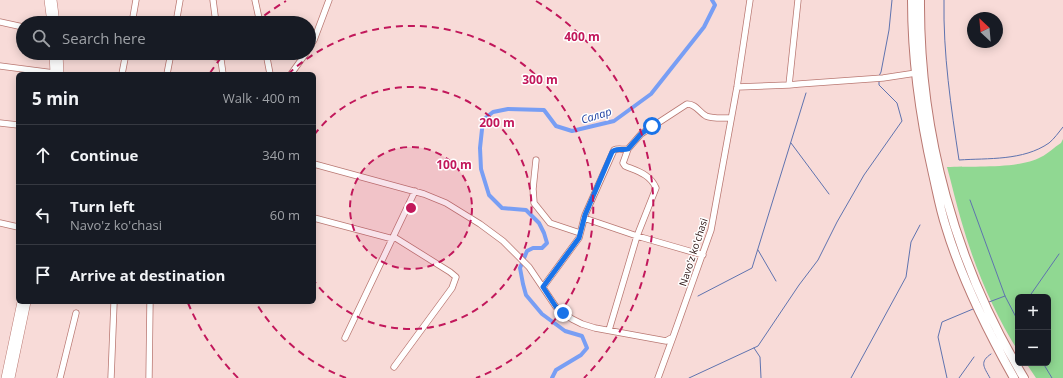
<!DOCTYPE html>
<meta charset="utf-8">
<style>
:root{--surface:#171b24;--page:#20242c;--text:#f1f3f6;--muted:#9ea1a6;--line:#363941}
body{margin:0;font-family:"Open Sans",sans-serif;background:var(--page);color:var(--text)}
.controls{position:absolute;right:12px;bottom:12px;display:grid;overflow:hidden;border-radius:6px;box-shadow:0 2px 10px #0003}
.controls button{width:36px;height:36px;display:grid;place-items:center;padding:0;border:0;border-bottom:1px solid var(--line);background:var(--surface);color:var(--text);font:20px sans-serif}
.compass{position:absolute;left:967px;top:12px;width:36px;height:36px;border-radius:50%;background:var(--surface);box-shadow:0 2px 10px #0003;rotate:334deg}
.stop{position:absolute;width:12px;height:12px;margin:-9px;border:3px solid #1a73e8;border-radius:50%;background:#fff}
.stop.end{background:#1a73e8;border-color:#fff;box-shadow:0 1px 4px #0008}
.list{margin:0;padding:0;list-style:none}
h2{display:flex;justify-content:space-between;align-items:center;height:52px;margin:0;padding:0 16px;font-size:17px}
h2 small{font-size:13px;font-weight:400;color:var(--muted)}
.list li{display:grid;grid-template-columns:26px 1fr auto;gap:12px;align-items:center;box-sizing:border-box;height:60px;padding:0 16px;border-top:1px solid var(--line)}
.list b{display:block;font-size:15px;white-space:nowrap}
.list p{margin:0;font-size:13px;white-space:nowrap;color:var(--muted)}
.list em{font-size:13px;font-style:normal;color:var(--muted)}
.icon{flex:none;width:22px;height:22px;fill:none;stroke:currentColor;stroke-width:2;stroke-linecap:round;stroke-linejoin:round}
.map{position:relative;flex:none;width:1063px;height:378px;overflow:hidden}
.search{position:absolute;background:var(--surface);box-shadow:0 2px 10px #0003;left:16px;top:16px;width:300px;height:44px;display:flex;align-items:center;gap:10px;box-sizing:border-box;padding:0 14px;border-radius:22px;color:var(--muted);font-size:15px}
.panel{position:absolute;background:var(--surface);box-shadow:0 2px 10px #0003;left:16px;top:72px;width:300px;height:232px;border-radius:6px}
.map>svg:first-child{display:block}
.green{fill:#90d892}
.lines{fill:none;stroke-linecap:round;stroke-linejoin:round}
.stream{stroke:#5f73af;stroke-width:1}
.canal{stroke:#789ef4;stroke-width:4}
.minor-casing{stroke:#b97872;stroke-width:7}
.major-casing{stroke:#b97872;stroke-width:8}
.highway-casing{stroke:#b97872;stroke-width:10}
.minor{stroke:#fff;stroke-width:5.5}
.major{stroke:#fff;stroke-width:7}
.highway{stroke:#fff;stroke-width:8}
.route{stroke:#1a73e8;stroke-width:5}
.ring{fill:none;stroke:#c2185b;stroke-width:2;stroke-dasharray:7 5}
.labels{text-anchor:middle;dominant-baseline:central;stroke-width:3;stroke-linejoin:round;paint-order:stroke}
.street-label{font-size:10px;fill:#260e0d;stroke:#fff}
.water-label{font-size:11px;font-style:italic;fill:#1e41a3;stroke:#fff}
.centre{fill:#c2185b;stroke:#fff;stroke-width:2}
.ring-label{font-size:12px;text-anchor:middle;font-weight:bold;fill:#c2185b;stroke:#fff;stroke-width:3;stroke-linejoin:round;paint-order:stroke}
</style>
<div class="map">
<svg width="1063" height="378" viewBox="0 0 1063 378">
<rect width="100%" height="100%" fill="#f8dbd8"/>
<path class="green" d="M1063,139V378H1036L1026,363H1048V297H1018V351C993,311 974,266 961,220C956,203 952,185 947,167C972,166 1020,169 1041,157C1048,154 1054,147 1061,143Z"/>
<g class="lines">
<path class="stream" d="M944,0C943,54 951,107 959,160C988,158 1023,161 1049,143C1054,139 1059,132 1063,127
M879,76L881,72L889,30L892,0
M791,143L829,194
M970,200L1005,296L1018,321
M758,250L776,281
M698,296L752,268L806,93
M1029,297L1059,254
M989,302L1005,296
M754,348L760,357L761,378
M1043,363L1052,378
M689,378L758,346L799,285L818,260L837,222L864,175L902,121L897,103L879,85V81
M851,378L906,277L911,242L920,225
M947,378L938,337L942,322L973,309
M959,378L974,357
M990,378C984,367 979,362 991,354"/>
<path class="canal" d="M552,378L556,370L581,355L587,348L582,336L565,331L542,314L526,295L523,284L520,268L527,251L533,248H542L547,243L544,233L539,223L526,210L502,208L489,195L481,169L480,148L483,120L493,112L508,109L544,110L556,126L572,131L614,121L651,94L704,27L715,5L712,0"/>
<defs>
<path id="minor" d="M213,0L216,23
M255,0L260,23
M0,22L23,27
M132,23L136,0
M176,23L180,0
M309,48L314,40L329,0
M197,53L221,58
M220,53L223,74
M266,53L270,74
M0,66L54,73
M122,74L126,53
M167,74L171,53
M291,74L306,53
M789,85L798,0
M737,87L789,85L799,84L883,78L916,73
M0,123L18,125
M536,160L533,189L534,203L550,223L580,233
M314,164L424,194L446,203L480,224L503,241L529,267L556,307L572,319L582,324L595,328L666,341L673,337L711,230L737,87L750,0
M314,218L393,239
M584,218L637,236L703,255
M0,223L18,227
M543,287L579,238L585,215L614,150C618,148 623,150 628,149L641,134L687,104C696,104 699,112 706,116C712,119 724,118 731,118
M609,330L637,236L656,188C650,174 637,171 625,166L623,163L628,149
M345,338L415,191
M394,367L452,288L456,277L450,272L394,237
M60,378L76,313
M111,378L114,303
M149,378L150,302
M658,378L673,337"/>
<path id="major" d="M48,0L51,23
M53,0L56,23
M53,53L54,74
M59,53L60,74
M5,378L21,302
M11,378L27,302"/>
<path id="highway" d="M912,0C912,59 920,117 933,174C937,191 940,209 946,227C962,280 987,330 1014,378
M920,0C919,132 955,265 1024,378"/>
</defs>
<use href="#minor" class="minor-casing"/>
<use href="#major" class="major-casing"/>
<use href="#highway" class="highway-casing"/>
<use href="#minor" class="minor"/>
<use href="#major" class="major"/>
<use href="#highway" class="highway"/>
</g>
<g class="lines">
<path class="route" d="M563,313L556,307L543,287L579,238L585,215L612,152C616,147 622,151 628,149L641,134L652,126"/>
</g>
<circle cx="411" cy="208" r="61" fill="#c2185b" fill-opacity=".12"/>
<g class="ring">
<circle cx="411" cy="208" r="61"/>
<path d="M314 135A121 121 0 1 1 314 281"/>
<path d="M346 378A182 182 0 0 1 256 303M288 74A182 182 0 1 1 476 378"/>
<path d="M238 378A242 242 0 0 1 188 303M210 73A242 242 0 0 1 224 54M255 23A242 242 0 0 1 286 1M536 1A242 242 0 0 1 584 378"/>
</g>
<g class="labels">
<g class="street-label">
<text transform="translate(693 252) rotate(-72)">Navo'z ko'chasi</text>
</g>
<g class="water-label">
<text transform="translate(596 115) rotate(-17)">Салар</text>
</g>
</g>
<circle cx="411" cy="208" r="6" class="centre"/>
<g class="ring-label">
<text x="582" y="41">400 m</text>
<text x="540" y="84">300 m</text>
<text x="497" y="127">200 m</text>
<text x="454" y="169">100 m</text>
</g>
</svg>
<div class="controls">
<button>+</button>
<button>−</button>
</div>
<svg class="compass" viewBox="-18 -18 36 36"><path d="M0-13l5 13h-10z" fill="#e53935"/><path d="M0 13l5-13h-10z" fill="#9ea1a6"/></svg>
<div class="stop" style="left:652px;top:126px"></div>
<div class="stop end" style="left:563px;top:313px"></div>
<div class="search"><svg class="icon" aria-label="search" viewBox="0 0 24 24"><circle cx="10" cy="10" r="6"/><path d="M15 15l6 6"/></svg>Search here</div>
<section class="panel">
<h2>5 min<small>Walk · 400 m</small></h2>
<ul class="list">
<li><svg class="icon" aria-label="ahead" viewBox="0 0 24 24"><path d="M12 20V5M6 11l6-6 6 6"/></svg><div><b>Continue</b></div><em>340 m</em></li>
<li><svg class="icon" aria-label="left" viewBox="0 0 24 24"><path d="M17 20v-9H6M10 6l-5 5 5 5"/></svg><div><b>Turn left</b><p>Navo'z ko'chasi</p></div><em>60 m</em></li>
<li><svg class="icon" aria-label="arrive" viewBox="0 0 24 24"><path d="M6 21V4h12l-3 4 3 4H6"/></svg><div><b>Arrive at destination</b></div></li>
</ul>
</section>
</div>
